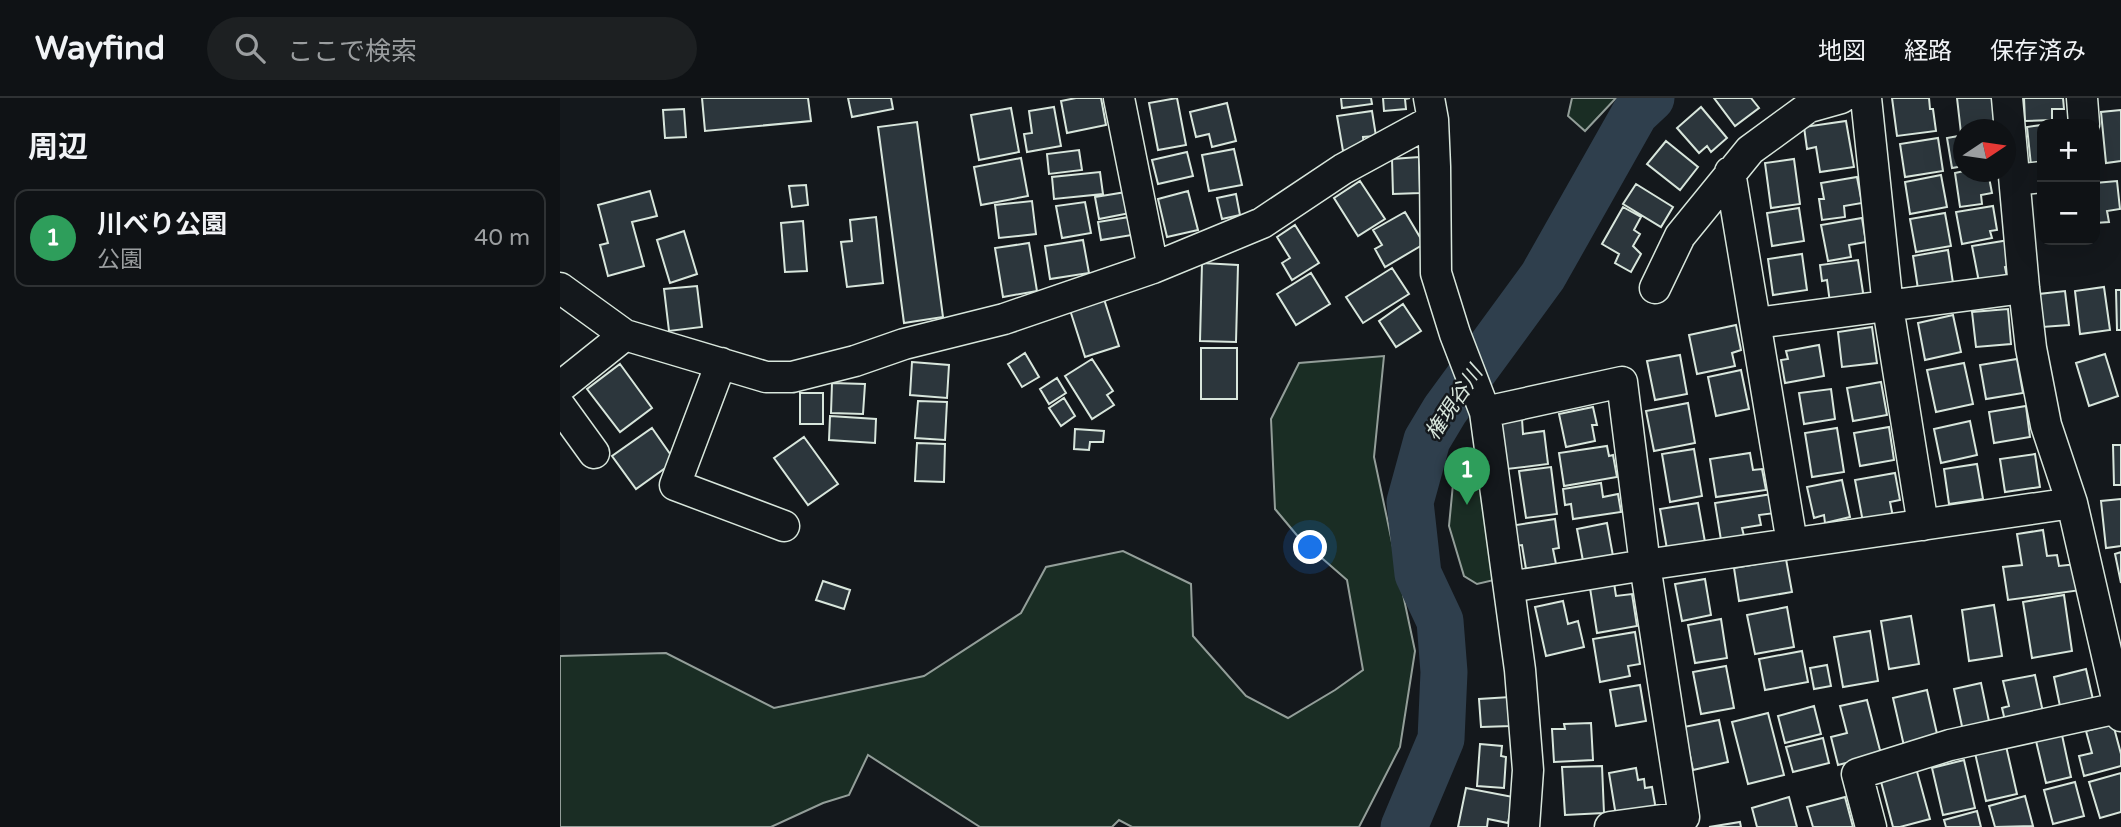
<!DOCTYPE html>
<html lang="ja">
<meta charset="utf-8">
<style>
:root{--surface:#0f1215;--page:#1d2022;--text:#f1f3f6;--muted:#9b9ea0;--line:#2f3234;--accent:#2563eb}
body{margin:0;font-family:"Varela Round","Noto Sans JP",sans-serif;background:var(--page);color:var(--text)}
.controls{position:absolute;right:21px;top:21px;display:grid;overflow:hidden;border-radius:14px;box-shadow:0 7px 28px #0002}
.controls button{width:63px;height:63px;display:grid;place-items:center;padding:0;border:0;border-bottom:2px solid var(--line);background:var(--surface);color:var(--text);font:35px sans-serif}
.compass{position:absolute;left:1393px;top:21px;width:63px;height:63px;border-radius:50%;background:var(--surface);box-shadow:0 7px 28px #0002;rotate:77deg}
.you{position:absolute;left:751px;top:450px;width:24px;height:24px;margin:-18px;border:5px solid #fff;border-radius:50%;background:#1a73e8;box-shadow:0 0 0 10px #1a73e833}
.badge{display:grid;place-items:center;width:46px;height:46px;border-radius:50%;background:var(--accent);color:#fff;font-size:23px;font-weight:700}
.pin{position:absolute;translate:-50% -58px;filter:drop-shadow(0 2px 4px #0008)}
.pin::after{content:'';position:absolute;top:37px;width:24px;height:21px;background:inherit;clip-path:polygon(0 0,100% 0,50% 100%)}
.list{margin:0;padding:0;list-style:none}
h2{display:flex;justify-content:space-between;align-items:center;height:91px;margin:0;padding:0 28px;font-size:30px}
h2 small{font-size:23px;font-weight:400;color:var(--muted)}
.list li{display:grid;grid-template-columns:46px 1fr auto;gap:21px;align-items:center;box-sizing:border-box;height:98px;margin:0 14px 14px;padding:0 14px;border:2px solid var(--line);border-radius:14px}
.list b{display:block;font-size:26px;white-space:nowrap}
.list p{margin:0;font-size:23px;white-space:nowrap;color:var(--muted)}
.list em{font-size:23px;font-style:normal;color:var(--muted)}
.icon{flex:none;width:38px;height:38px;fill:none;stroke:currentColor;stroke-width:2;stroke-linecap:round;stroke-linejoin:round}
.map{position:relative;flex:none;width:1561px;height:729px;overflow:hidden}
header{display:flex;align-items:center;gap:42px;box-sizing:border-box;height:98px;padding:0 35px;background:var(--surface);border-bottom:2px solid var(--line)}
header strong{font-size:33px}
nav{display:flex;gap:38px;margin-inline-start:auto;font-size:24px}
.search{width:490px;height:63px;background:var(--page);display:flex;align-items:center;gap:18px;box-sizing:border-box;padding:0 24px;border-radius:38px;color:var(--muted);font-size:26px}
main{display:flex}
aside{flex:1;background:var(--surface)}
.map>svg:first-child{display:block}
.green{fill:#1a2d24;stroke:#939e99;stroke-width:2}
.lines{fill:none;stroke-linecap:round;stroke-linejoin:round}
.river{stroke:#2f3f4d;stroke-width:47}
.building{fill:#2c363c;stroke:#d8e6dc;stroke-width:2}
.minor-casing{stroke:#d8e6dc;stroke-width:33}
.minor{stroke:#14181c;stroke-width:30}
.labels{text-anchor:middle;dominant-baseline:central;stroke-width:5;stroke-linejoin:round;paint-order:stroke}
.water-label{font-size:21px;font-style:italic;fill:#d8e6dc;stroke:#14181c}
</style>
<header>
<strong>Wayfind</strong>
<div class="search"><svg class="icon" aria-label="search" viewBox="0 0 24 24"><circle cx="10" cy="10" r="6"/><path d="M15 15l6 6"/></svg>ここで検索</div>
<nav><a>地図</a><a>経路</a><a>保存済み</a></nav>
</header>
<main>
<aside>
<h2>周辺<small></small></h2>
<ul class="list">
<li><span class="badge" style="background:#2e9e5b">1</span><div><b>川べり公園</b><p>公園</p></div><em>40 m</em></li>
</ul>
</aside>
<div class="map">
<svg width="1561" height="729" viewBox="0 0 1561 729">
<rect width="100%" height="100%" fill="#14181c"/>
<path class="green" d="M1012,0H1056L1025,33L1008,18Z
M824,258L814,359L855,553L840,649L799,729H572L559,722L552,729H420L308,657L289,697L263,705L211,729H0V558L106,555L214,610L364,578L461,515L486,469L563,453L631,486L633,538L686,598L728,620L775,592L803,572L787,482L740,441L715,411L711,321L739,265Z
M916,355L934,482L917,486L904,478L889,428L893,386L905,358Z"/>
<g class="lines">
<path class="river" d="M844,729L881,641L884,574L880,523L858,476L850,404L867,342L885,312L983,178L1075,15L1091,0"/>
</g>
<path class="building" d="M142,0H248L251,23L145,33Z
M288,0H331L333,11L292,19Z
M516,0H541L546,27L507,35L501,3Z
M617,0L626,47L598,52L589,5Z
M781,0H811L812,6L782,10Z
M823,0H850L845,1L846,11L824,13Z
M1154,0H1191L1199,10L1175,28Z
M1332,0H1369L1370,11H1373L1376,33L1337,38Z
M1397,0H1434L1437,31L1404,32V34L1401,35Z
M1464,0H1503L1504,11H1492V22L1465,23Z
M667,5L676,43L652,49L649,36L636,39L630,14Z
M494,9L501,48L467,54L464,36L472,35L469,13Z
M1141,9L1167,40L1151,54L1147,48L1139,55L1117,30Z
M451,10L459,54L419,62L411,17Z
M124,11L126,39L105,40L103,12Z
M1561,12V63L1546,65L1541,14Z
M812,13L816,38L803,39L804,49L783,53L777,18Z
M1286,23L1294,69L1260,74L1256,49L1247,51L1244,29Z
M357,24L383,219L344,225L318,29Z
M1482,27V66L1471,67L1467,29Z
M1404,37V68L1392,70L1387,40Z
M1378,40L1383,73L1345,79L1340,46Z
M1106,43L1138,69L1120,92L1087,66Z
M674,51L682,87L649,93L642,57Z
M519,52L522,72L489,76L487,56Z
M627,54L633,78L598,86L592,62Z
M859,59L860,95L833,96L832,61Z
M461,60L468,98L421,107L414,69Z
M1234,61L1240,106L1211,110L1205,65Z
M1404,73L1428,74L1432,95L1421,97L1422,106L1400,109L1395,75Z
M540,74L543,96L494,101L492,79Z
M1381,77L1387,109L1350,116L1345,84Z
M1297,79L1302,105L1284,108L1285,119L1262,122L1259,101H1264L1261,85Z
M800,83L825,121L798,138L774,100Z
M1557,83L1560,111L1547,113L1549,124L1535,125V85Z
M1076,86L1113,109L1101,129L1063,106Z
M246,87L248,107L232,109L229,88Z
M90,93L97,118L72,124L84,168L48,178L40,147L48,145L38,107Z
M628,93L638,132L607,139L598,101Z
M566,94L570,115L539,121L535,99Z
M676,96L680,117L662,121L657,100Z
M472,103L476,136L439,140L435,107Z
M525,104L531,135L502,140L496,108Z
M1433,108L1437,132L1430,133L1432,140L1402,146L1396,114Z
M1063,109L1081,119L1074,132L1080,136L1073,148L1081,156L1071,174L1055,165L1059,156L1042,146Z
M1239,110L1244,143L1212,148L1207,115Z
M845,114L864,146L825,169L815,151L822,147L813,132Z
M1385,115L1391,148L1356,154L1350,121Z
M316,119L323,185L287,189L281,144L292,143L290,122Z
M569,119L572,137L541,142L538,124Z
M1302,120L1306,144L1289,147L1291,159L1268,163L1261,127Z
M243,123L247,173L225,174L221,125Z
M735,127L759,165L732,182L722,165L730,160L717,139Z
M124,133L137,176L110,185L97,142Z
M523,142L529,175L490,181L485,148Z
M1449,142L1453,168L1445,169L1447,179L1419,184L1412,148Z
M469,145L477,193L443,199L435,150Z
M1388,152L1393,185L1358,191L1353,158Z
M1242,156L1247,192L1213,197L1208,161Z
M1298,162L1304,201L1270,205L1267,182L1262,183L1260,167Z
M642,165L678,167L676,244L640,243Z
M832,170L849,196L803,225L786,199Z
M751,175L770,206L736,227L717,196Z
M137,188L142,229L109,233L104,191Z
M1544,189L1550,232L1520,236L1515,193Z
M1556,192H1561V232H1557Z
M1505,193L1509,227L1482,229L1479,196Z
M544,201L559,248L525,259L510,212Z
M843,206L861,233L836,249L819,223Z
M1448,211L1451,246L1416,249L1412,214Z
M1393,217L1401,254L1365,262L1358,225Z
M1176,227L1181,252L1172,255L1175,268L1137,276L1129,237Z
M1312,229L1317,265L1282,269L1278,234Z
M1259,247L1264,278L1225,285L1221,262L1228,261L1226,253Z
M641,250H677V301H641Z
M465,255L479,279L462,289L448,266Z
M1545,256L1558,298L1529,308L1516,265Z
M1120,257L1127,296L1095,302L1087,263Z
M532,261L553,293L547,297L554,307L532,321L505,278Z
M1457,261L1463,295L1426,301L1420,267Z
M352,264L389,267L387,300L350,297Z
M1404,265L1413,306L1376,314L1367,272Z
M60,266L92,310L60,334L27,291Z
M1181,272L1189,311L1156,318L1148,279Z
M497,280L506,295L489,306L480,291Z
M1321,284L1327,317L1293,323L1287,290Z
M272,285L305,286L303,316L271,315Z
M1271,291L1275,321L1244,326L1239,295Z
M240,295H263V326H240Z
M504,300L515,318L501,328L489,310Z
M358,303L387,304L385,342L355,340Z
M1128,305L1135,345L1094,353L1086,313Z
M1466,308L1470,339L1434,345L1429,314Z
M1033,309L1037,327H1032L1035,343L1006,349L999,316Z
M270,318L316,321L315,345L269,342Z
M962,321L963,336L984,333L988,366L947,371L941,323Z
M1410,323L1417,357L1381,365L1374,331Z
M1329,329L1334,362L1300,368L1294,335Z
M92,330L115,363L76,391L52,358Z
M1277,330L1284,374L1252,379L1245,335Z
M515,331L544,333L543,344H530L529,352L514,351Z
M244,339L278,386L248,407L214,360Z
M357,345L385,346L384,384L355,383Z
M1553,347H1561V387H1554Z
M1047,348L1049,358L1053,357L1057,379L1004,388L999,355Z
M1134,351L1142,398L1110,404L1102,356Z
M1190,355L1193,372L1202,371L1206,392L1156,399L1150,361Z
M1475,356L1480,389L1445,394L1440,361Z
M1417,366L1423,401L1389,406L1384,371Z
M991,369L997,416L966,420L959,373Z
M1335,375L1340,402L1330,404L1333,419L1303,424L1295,382Z
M1282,382L1290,419L1265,425L1264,417L1254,420L1247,389Z
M1041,385L1043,399L1058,396L1061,414L1013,421L1011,406L1005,407L1003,391Z
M1212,396L1215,415L1199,417L1201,427L1182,430L1184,438L1161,442L1155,405Z
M1561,401V448L1546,450L1541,403Z
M1138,405L1145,444L1107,451L1100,411Z
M995,421L999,450L993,451L996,466L966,471L962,447L954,448L950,428Z
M1047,425L1053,458L1023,463L1017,431Z
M1483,432L1487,458L1497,457L1499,468L1517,466L1521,492L1448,502L1443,469L1462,467L1457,436Z
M1561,454V485L1555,456Z
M1226,461L1232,494L1179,503L1174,470Z
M1145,481L1151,517L1122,523L1115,486Z
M263,483L290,492L284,511L256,502Z
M1054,485L1056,498L1072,496L1077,528L1037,535L1030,490Z
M1504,497L1512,553L1472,560L1463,504Z
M1003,503L1008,526L1018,523L1024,549L986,558L975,509Z
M1434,507L1442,558L1409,563L1402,512Z
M1227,509L1234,549L1195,556L1187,517Z
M1351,518L1359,566L1329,571L1321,523Z
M1161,521L1167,560L1135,565L1128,527Z
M1310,533L1318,583L1283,589L1274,539Z
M1075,534L1080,566L1068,568L1070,578L1040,584L1033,541Z
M1242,553L1248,584L1205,592L1199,561Z
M1267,567L1271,588L1254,591L1250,570Z
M1166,568L1174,610L1141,616L1133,574Z
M1526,571L1534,606L1501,613L1494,579Z
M1475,577L1484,619L1446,627L1442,610L1449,608L1443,583Z
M1421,585L1430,628L1403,633L1394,591Z
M1080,587L1086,623L1056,628L1050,592Z
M1367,592L1378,640L1344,648L1333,600Z
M950,599L951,628L921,629L919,601Z
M1307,602L1321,656L1278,667L1271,639L1287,635L1280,608Z
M1254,608L1261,636L1225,645L1218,618Z
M1208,615L1224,677L1188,686L1172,624Z
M1159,622L1168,664L1133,672L1124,629Z
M1031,625L1033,662L994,664L992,631H1005L1004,626Z
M1553,626L1561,656V668L1524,678L1519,658L1532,655L1526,633Z
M1502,637L1511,679L1486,685L1476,643Z
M1263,640L1269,665L1233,674L1226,649Z
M920,646L942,648L941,658L946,659L944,690L917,688Z
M1446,648L1457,696L1426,703L1415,655Z
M1404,662L1415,710L1383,717L1372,670Z
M1042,668L1044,715L1005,717L1002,669Z
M1076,670L1078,682L1084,681L1085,690L1092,689L1096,712L1056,718L1049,675Z
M1356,670L1370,721L1340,729H1333L1320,680Z
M1561,675V714L1540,720L1529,684Z
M1515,684L1524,718L1493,726L1484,692Z
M906,690L953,699L948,725L928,721L927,729H898Z
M1465,698L1473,728L1435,729L1429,708Z
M1229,699L1237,729H1197L1192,710Z
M1285,699L1293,729H1253L1247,709Z
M1417,713L1421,729H1386L1384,722Z
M1180,724L1181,729H1149Z"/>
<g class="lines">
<defs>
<path id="minor" d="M559,0L593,170L702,125L783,71L873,22
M869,0L873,22L875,69L876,175L895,236L925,314L960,572L968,672L964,729
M1306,0L1328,209L1363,427
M1447,0L1464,190L1471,250L1486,327L1512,405L1561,618
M1522,0L1524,26
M1170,74L1232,445
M1455,82L1482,79
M0,190L65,237L206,279H232L295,263L344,246L444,221L593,170
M1095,190L1120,138L1190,52L1249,9L1281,0
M1196,225L1464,190
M161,265L115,387L224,428
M0,289L65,237
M0,308L34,355
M925,314L1062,284L1085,467L1124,719L1050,729
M949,489L1085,467L1512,405
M1311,729L1297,676L1390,647L1558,610"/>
</defs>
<use href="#minor" class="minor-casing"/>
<use href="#minor" class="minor"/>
</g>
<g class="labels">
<g class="water-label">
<text transform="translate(894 305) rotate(-56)">権現谷川</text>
</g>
</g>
</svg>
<div class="controls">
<button>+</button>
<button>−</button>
</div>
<svg class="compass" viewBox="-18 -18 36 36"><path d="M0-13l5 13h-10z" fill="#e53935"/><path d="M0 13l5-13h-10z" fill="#9b9ea0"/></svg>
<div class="you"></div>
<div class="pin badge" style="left:907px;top:407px;background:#2e9e5b">1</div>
</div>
</main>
